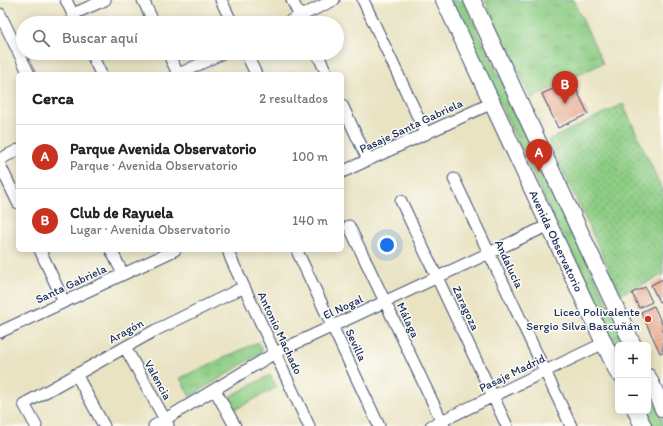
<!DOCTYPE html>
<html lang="es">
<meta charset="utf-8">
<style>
:root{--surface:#fff;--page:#f6f6f6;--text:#222;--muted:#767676;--line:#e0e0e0;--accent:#c8321e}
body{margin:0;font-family:Itim,sans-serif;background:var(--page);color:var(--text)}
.controls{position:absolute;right:12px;bottom:12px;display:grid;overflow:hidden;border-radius:6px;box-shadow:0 2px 10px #0003}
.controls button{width:36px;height:36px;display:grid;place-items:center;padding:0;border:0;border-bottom:1px solid var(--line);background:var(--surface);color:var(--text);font:20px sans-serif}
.you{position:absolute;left:387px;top:245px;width:14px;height:14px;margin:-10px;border:3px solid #fff;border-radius:50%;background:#1a73e8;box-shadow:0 0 0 6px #1a73e833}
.badge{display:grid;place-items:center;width:26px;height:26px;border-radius:50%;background:var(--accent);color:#fff;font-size:13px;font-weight:700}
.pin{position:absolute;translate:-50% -33px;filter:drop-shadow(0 1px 2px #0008)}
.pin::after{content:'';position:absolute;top:21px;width:14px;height:12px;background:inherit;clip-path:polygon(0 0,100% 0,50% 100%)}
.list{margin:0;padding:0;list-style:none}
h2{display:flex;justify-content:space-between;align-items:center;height:52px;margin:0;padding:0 16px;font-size:17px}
h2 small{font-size:13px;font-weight:400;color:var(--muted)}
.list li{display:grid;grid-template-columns:26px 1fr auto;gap:12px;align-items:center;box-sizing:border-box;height:64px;padding:0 16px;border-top:1px solid var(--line)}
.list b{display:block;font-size:15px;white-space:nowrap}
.list p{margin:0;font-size:13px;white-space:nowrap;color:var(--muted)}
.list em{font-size:13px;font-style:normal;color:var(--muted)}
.icon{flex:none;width:22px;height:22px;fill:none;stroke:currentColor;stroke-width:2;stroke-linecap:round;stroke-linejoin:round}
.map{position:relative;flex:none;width:663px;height:426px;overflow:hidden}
.search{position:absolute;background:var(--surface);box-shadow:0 2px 10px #0003;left:16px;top:16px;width:328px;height:44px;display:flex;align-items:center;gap:10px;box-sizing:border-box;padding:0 14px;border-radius:22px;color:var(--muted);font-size:15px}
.panel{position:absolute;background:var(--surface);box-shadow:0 2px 10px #0003;left:16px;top:72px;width:328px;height:180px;border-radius:6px}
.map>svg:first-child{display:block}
.grass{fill:url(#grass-tufts);stroke:#547e70}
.garden{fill:url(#garden-dots);stroke:#547e70}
.pitch{fill:#8ccc83;stroke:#547e70}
.building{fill:#e29678}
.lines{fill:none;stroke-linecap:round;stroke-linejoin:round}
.street-casing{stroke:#3a4a6d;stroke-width:13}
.secondary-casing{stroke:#3a4a6d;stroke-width:18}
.street{stroke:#fff;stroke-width:11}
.secondary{stroke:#fff;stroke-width:16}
.poi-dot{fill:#c8321e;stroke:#fdfcf7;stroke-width:1.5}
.labels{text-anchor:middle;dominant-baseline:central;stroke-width:3;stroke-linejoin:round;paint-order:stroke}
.street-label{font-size:12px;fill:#1b2f5e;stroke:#fdfcf7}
.poi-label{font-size:12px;fill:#1b2f5e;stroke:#fdfcf7;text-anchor:end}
</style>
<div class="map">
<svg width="663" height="426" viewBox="0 0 663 426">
<defs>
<pattern id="grass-tufts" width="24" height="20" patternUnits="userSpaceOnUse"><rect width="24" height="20" fill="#8ccc83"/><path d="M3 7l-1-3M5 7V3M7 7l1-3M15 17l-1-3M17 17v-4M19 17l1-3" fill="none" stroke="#72a66e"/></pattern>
<pattern id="garden-dots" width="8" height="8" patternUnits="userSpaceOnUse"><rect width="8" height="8" fill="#8ccc83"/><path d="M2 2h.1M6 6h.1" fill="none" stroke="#72a66e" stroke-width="1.8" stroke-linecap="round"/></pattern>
</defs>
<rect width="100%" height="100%" fill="#fdfcf7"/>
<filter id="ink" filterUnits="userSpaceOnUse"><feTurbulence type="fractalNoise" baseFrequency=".025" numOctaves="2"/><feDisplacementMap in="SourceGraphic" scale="8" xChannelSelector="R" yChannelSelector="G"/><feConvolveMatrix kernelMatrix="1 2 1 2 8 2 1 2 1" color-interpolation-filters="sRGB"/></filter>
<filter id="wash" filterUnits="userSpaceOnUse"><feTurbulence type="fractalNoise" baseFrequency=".012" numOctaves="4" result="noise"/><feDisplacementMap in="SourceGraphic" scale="16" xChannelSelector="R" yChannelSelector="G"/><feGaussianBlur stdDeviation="0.9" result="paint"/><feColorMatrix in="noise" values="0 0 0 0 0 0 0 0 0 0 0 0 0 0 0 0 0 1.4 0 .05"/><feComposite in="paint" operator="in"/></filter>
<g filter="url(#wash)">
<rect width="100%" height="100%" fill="#e9e3c2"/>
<path class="grass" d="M451,0H463L627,345H618V355Z
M485,0H573L603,63L531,98Z
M258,342L262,352L190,397L180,378Z
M648,390L663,421V426H652L645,411H648Z"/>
<path class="garden" d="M623,104L663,191V275L621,294L548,140Z"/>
<path class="pitch" d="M270,375L277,387L234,410L227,398Z"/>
<g id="blocks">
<path class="building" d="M572,80L588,114L558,128L542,94Z
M663,279V300L659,302L651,285Z
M645,287L652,302L639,308L632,293Z
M654,306L663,326V352L660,353L641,312Z"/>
</g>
</g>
<g filter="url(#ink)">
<use href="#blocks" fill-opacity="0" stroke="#3a4a6d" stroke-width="1"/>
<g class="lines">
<defs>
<path id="street" d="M66,0L77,23
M143,0L154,23
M221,0L232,23
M292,0L303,23
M363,0L426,134
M0,14L29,74
M73,14L105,0
M286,23L334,0
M91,53L101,74
M168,53L178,74
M246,53L256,74
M317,53L327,74
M179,74L223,53
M342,105L368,160
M0,159L18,150
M0,165L18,203
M342,172L492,103
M454,179L571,426
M401,201L507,426
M349,226L444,426
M40,250L64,302
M111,250L123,274
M228,250L231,259L309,426
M298,253L379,426
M0,332L175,250
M125,347L168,425
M76,374L104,426
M215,390L235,426
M36,426L24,404L154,331L244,287
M154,426L275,353L549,225
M431,426L604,343"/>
<path id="secondary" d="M444,0L618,373
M472,0L633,345
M648,377L663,409
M636,411L643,426"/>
</defs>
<use href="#street" class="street-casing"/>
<use href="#secondary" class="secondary-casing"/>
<use href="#street" class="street"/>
<use href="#secondary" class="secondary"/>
</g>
</g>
<circle class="poi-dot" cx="648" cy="319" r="4"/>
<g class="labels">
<g class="street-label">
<text transform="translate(411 126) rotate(-25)">Pasaje Santa Gabriela</text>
<text transform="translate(556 241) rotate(65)">Avenida Observatorio</text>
<text transform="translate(509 264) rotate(65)">Andalucía</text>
<text transform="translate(71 284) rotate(-25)">Santa Gabriela</text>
<text transform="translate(343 307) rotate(-25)">El Nogal</text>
<text transform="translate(466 308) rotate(65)">Zaragoza</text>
<text transform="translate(408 320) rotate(65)">Málaga</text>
<text transform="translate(126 331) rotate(-29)">Aragón</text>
<text transform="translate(280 333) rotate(65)">Antonio Machado</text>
<text transform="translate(356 345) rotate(65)">Sevilla</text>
<text transform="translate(512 373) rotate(-26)">Pasaje Madrid</text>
<text transform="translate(158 380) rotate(61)">Valencia</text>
</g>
<g class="poi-label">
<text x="640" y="312">Liceo Polivalente<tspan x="640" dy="14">Sergio Silva Bascuñán</tspan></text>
</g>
</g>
</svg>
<div class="controls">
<button>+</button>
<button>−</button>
</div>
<div class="you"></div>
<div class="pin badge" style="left:539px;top:172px">A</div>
<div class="pin badge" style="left:565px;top:104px">B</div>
<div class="search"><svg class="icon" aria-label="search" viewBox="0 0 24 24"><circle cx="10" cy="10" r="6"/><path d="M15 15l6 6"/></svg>Buscar aquí</div>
<section class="panel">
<h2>Cerca<small>2 resultados</small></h2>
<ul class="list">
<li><span class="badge">A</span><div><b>Parque Avenida Observatorio</b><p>Parque · Avenida Observatorio</p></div><em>100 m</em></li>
<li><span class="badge">B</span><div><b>Club de Rayuela</b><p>Lugar · Avenida Observatorio</p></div><em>140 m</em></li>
</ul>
</section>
</div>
